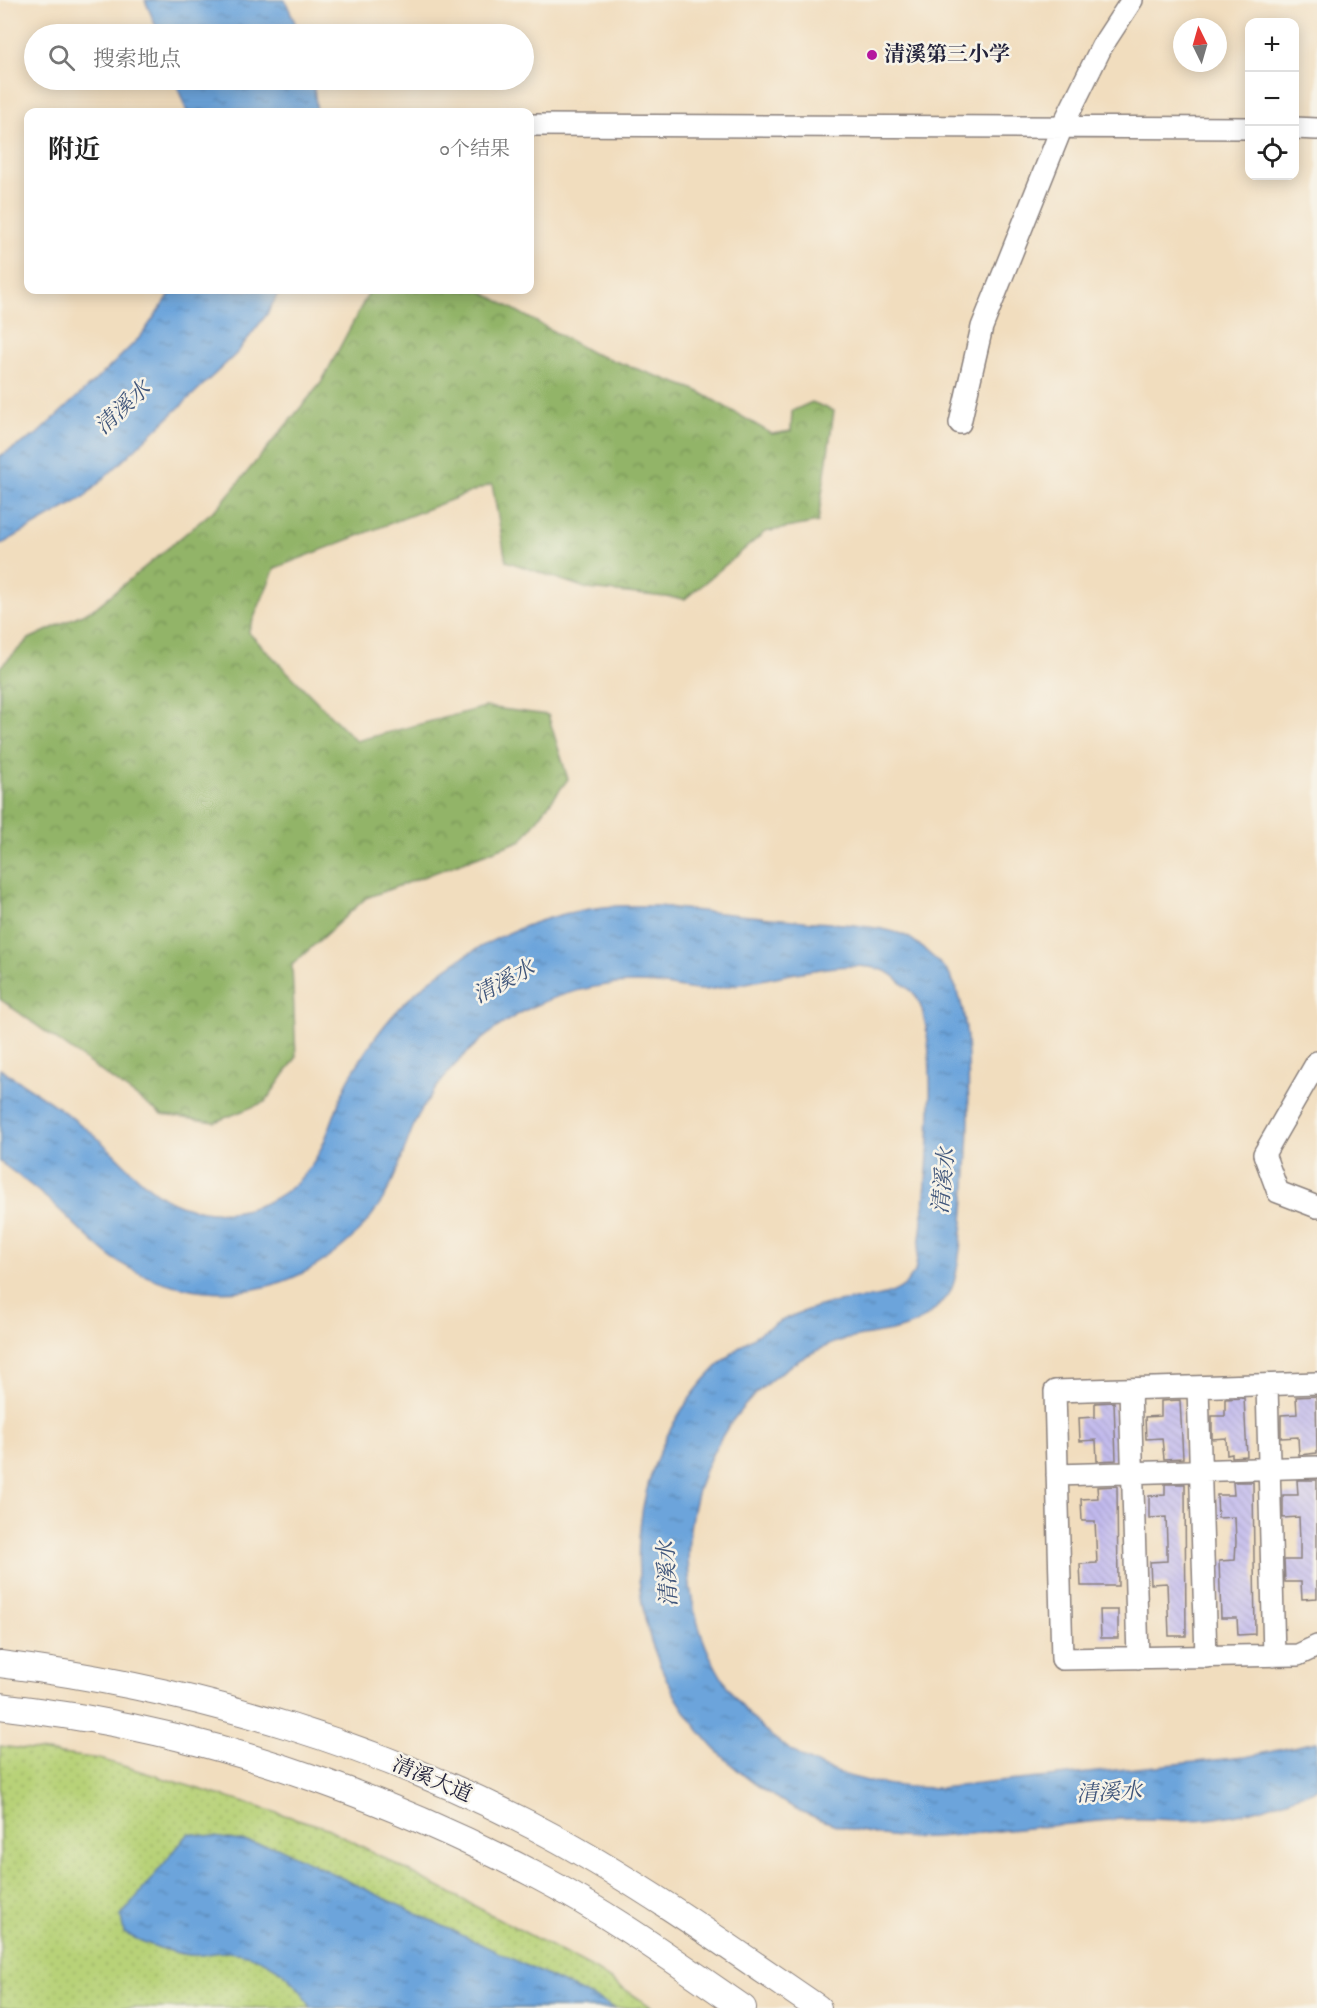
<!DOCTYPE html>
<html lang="zh">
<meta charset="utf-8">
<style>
:root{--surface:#fff;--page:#f6f6f6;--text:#222;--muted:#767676;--line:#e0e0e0}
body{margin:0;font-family:"IM FELL DW Pica","Noto Serif SC",serif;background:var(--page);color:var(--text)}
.controls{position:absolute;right:18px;top:18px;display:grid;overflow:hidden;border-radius:12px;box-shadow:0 3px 15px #0003}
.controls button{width:54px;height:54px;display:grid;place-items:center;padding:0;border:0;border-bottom:2px solid var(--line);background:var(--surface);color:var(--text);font:30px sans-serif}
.compass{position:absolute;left:1173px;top:18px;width:54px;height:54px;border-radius:50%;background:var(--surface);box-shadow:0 3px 15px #0003;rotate:355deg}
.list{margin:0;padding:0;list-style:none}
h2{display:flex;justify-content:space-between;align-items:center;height:78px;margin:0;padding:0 24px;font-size:26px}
h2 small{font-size:20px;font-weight:400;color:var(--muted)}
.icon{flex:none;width:33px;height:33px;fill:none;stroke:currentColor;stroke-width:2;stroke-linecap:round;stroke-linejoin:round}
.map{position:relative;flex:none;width:1317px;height:2008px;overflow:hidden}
.search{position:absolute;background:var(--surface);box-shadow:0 3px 15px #0003;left:24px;top:24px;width:510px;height:66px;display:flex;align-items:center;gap:15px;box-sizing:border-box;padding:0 21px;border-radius:33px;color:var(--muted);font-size:22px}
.panel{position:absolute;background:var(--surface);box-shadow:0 3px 15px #0003;left:24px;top:108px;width:510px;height:186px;border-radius:12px}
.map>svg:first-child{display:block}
.grass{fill:url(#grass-dots);stroke:#6d7a5a;stroke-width:1.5}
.forest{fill:url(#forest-crowns);stroke:#5a6b52;stroke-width:1.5}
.water{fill:url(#water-ripples);stroke:#47638b;stroke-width:1.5}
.building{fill:url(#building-back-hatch)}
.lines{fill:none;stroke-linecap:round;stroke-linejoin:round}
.minor-casing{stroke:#8a807c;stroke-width:24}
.major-casing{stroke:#8a807c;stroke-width:28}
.minor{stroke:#fff;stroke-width:21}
.major{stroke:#fff;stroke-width:26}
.poi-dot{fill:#b5179e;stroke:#f7f3e8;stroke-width:2}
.labels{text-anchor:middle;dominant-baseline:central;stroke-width:5;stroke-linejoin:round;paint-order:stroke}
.poi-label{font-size:21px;font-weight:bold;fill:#22223b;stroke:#f7f3e8;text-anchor:start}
.street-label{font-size:21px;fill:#22223b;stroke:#f7f3e8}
.water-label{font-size:22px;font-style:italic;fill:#40567b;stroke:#f7f3e8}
</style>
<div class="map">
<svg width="1317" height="2008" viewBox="0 0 1317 2008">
<defs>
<pattern id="grass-dots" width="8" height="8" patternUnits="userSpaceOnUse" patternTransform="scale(1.5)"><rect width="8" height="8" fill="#b8d278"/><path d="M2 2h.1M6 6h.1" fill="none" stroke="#9eb469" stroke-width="1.8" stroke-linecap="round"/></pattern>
<pattern id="forest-crowns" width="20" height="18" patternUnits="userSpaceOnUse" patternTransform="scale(1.5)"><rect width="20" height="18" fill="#92b468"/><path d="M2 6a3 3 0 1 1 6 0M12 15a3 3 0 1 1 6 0" fill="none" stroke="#779257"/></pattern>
<pattern id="water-ripples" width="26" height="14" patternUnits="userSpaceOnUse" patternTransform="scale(1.5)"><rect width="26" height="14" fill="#6ca4db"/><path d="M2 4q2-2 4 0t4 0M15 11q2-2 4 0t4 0" fill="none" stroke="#5885b3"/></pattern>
<pattern id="building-back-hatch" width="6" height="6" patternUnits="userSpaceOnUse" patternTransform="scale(1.5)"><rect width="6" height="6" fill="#c1b9ed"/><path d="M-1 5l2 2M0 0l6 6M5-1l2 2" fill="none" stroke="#a69fcc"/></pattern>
</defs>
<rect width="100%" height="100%" fill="#f7f3e8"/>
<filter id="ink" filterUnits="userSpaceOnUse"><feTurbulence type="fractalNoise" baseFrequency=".0167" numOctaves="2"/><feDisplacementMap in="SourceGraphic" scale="12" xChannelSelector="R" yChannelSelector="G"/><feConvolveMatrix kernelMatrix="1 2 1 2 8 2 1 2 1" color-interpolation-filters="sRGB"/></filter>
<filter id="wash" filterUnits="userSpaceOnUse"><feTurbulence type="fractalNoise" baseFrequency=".008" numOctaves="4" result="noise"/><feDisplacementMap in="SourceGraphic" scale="24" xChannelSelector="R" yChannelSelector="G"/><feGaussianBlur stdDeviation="1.35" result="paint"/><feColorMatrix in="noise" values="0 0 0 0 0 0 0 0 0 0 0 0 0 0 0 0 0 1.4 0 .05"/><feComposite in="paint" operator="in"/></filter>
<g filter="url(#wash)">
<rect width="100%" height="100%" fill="#f1ddbe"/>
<path class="grass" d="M0,1746L100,1759L327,1828L594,1969L653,2008H0Z"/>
<path class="forest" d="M370,290H479L592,353L696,390L772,434L791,431L792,411L812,402L834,411L818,522L765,532L685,599L588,589L506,561L492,484L275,568L248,632L356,741L485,707L548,715L568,779L522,840L366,898L292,965L296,1058L265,1102L215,1122L162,1115L0,999V667L29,639L95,608L219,506L321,383Z"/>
<path class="water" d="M145,0H285L300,34H159Z
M175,80H313L317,112H187Z
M173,290H280L267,314L236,354L83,498L0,545V456L36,435L115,362L141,336Z
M659,906C711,913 763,917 815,922C839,924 885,926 906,936C915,940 944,966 949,974C973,1013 967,1069 969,1113C969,1143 963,1268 951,1290C948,1296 941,1302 937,1307C911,1336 874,1331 839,1341C828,1345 816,1351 806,1356C686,1423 653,1577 729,1689C778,1762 854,1788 939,1788L1245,1757L1317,1742V1789C1273,1806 1228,1821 1180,1820C1156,1820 1134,1817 1109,1820C1069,1824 1028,1828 988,1832C958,1835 928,1839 898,1837C783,1827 687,1750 651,1641C630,1574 635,1497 668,1434C700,1371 757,1322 827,1304C850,1298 883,1301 902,1287C907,1284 911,1276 915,1272C925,1217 943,1041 916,996C911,989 901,983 895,977C866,952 782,977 746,983C732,985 718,989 705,990C689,991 672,985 656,984C616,980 571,989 534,1006C485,1029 446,1068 419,1114C406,1139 401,1167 387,1192C362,1238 316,1275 264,1287C212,1299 155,1287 111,1257C87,1239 67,1215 44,1196C30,1184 15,1173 0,1162V1069C32,1089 63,1110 93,1134C120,1157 146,1193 180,1205C233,1224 289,1205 317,1156C330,1133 336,1105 348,1081C365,1050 387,1018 414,994C467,947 533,915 604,907C622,905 641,906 659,906Z
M189,1833L277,1847L615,2008H311C296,1976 262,1953 227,1952C215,1951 202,1957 190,1955C166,1952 146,1944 124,1933L121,1916Z"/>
<g id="blocks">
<path class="building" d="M1316,1396L1317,1453L1299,1455L1298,1437L1281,1438V1415L1297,1414L1296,1397Z
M1244,1398L1247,1456L1232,1457V1454L1227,1455L1226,1438L1212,1439V1416H1225V1399Z
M1180,1400L1183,1458L1164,1459L1162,1438L1146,1439L1145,1417L1161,1416V1401Z
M1114,1402L1116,1460L1097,1461L1096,1440L1080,1441L1079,1418L1095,1417V1403Z
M1297,1480H1317V1598L1302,1599L1301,1582H1285L1284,1560H1300V1542L1299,1517L1283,1518V1495H1298Z
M1233,1482H1253L1255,1634L1238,1635L1237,1618H1221L1219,1561L1235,1560L1236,1542L1235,1517L1218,1518L1217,1495H1234Z
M1165,1484H1185L1186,1636H1169L1167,1583L1151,1584L1150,1562L1167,1561V1543L1166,1517L1149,1518V1496L1165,1495Z
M1117,1486L1118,1586H1081L1080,1564L1097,1563L1095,1521H1082L1081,1499L1098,1498L1097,1487Z
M1100,1610H1118V1638H1101Z"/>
</g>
</g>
<g filter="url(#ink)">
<use href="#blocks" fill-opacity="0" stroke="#8a807c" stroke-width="1.5"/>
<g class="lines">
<defs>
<path id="minor" d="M530,125L1250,128
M1294,128L1317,129
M960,423L982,327L1062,127L1102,46L1132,0
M1317,1062L1264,1154L1278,1192L1317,1207
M1317,1383L1055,1391L1062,1659L1298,1655L1317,1646
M1267,1385L1274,1656
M1198,1387L1206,1657
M1130,1389L1138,1658
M1057,1475L1317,1467"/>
<path id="major" d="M0,1664C194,1688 387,1746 559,1840C649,1890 733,1950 818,2008
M0,1706C30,1710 60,1714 90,1719C242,1745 401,1804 537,1876C610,1914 676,1962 743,2008"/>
</defs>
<use href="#minor" class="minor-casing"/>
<use href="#major" class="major-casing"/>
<use href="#minor" class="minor"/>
<use href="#major" class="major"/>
</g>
</g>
<circle class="poi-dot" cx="872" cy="55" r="6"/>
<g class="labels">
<g class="poi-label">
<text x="884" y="55">清溪第三小学</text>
</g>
<g class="street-label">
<text transform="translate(432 1780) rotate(23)">清溪大道</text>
</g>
<g class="water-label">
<text transform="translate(123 408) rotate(-43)">清溪水</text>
<text transform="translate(504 982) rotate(-28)">清溪水</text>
<text transform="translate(944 1181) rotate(-84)">清溪水</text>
<text transform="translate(668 1574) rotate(-93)">清溪水</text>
<text transform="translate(1109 1793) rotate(-3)">清溪水</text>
</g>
</g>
</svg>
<div class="controls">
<button>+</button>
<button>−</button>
<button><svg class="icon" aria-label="locate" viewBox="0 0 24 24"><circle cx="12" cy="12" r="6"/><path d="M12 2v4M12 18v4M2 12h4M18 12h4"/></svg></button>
</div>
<svg class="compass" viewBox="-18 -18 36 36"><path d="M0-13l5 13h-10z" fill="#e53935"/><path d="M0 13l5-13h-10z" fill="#767676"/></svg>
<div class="search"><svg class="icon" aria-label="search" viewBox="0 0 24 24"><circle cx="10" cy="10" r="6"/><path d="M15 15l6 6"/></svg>搜索地点</div>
<section class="panel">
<h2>附近<small>0个结果</small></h2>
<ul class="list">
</ul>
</section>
</div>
